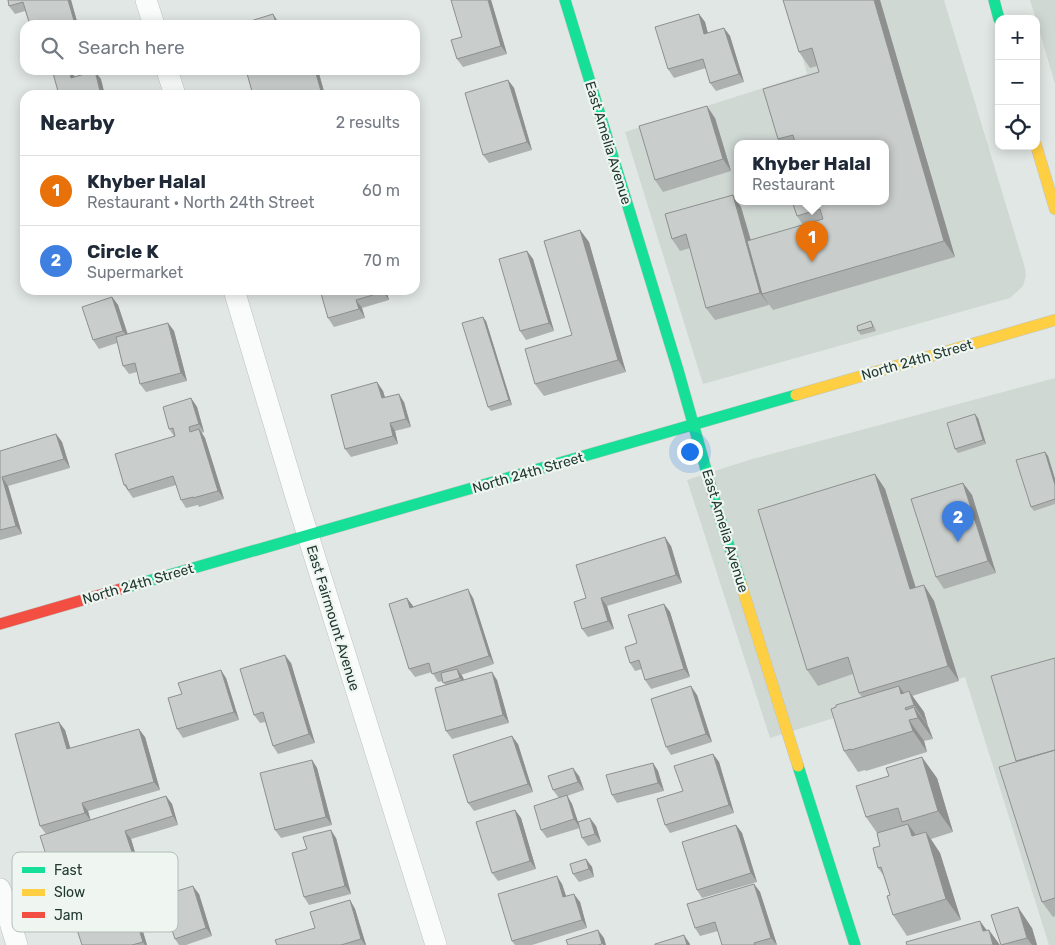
<!DOCTYPE html>
<meta charset="utf-8">
<style>
:root{--surface:#fff;--page:#f6f6f7;--text:#1f2937;--muted:#747a83;--line:#e0e1e3;--accent:#647570}
body{margin:0;font-family:Rubik,sans-serif;background:var(--page);color:var(--text)}
.controls{position:absolute;right:15px;top:15px;display:grid;overflow:hidden;border-radius:10px;box-shadow:0 2px 12px #0003}
.controls button{width:45px;height:45px;display:grid;place-items:center;padding:0;border:0;border-bottom:1px solid var(--line);background:var(--surface);color:var(--text);font:25px sans-serif}
.you{position:absolute;left:689px;top:451px;width:18px;height:18px;margin:-12px;border:4px solid #fff;border-radius:50%;background:#1a73e8;box-shadow:0 0 0 8px #1a73e833}
.badge{display:grid;place-items:center;width:32px;height:32px;border-radius:50%;background:var(--accent);color:#fff;font-size:16px;font-weight:700}
.pin{position:absolute;translate:-50% -41px;filter:drop-shadow(0 1px 2px #0008)}
.pin::after{content:'';position:absolute;top:26px;width:18px;height:15px;background:inherit;clip-path:polygon(0 0,100% 0,50% 100%)}
.popup{position:absolute;left:734px;top:140px;width:155px;height:65px;box-sizing:border-box;display:grid;place-content:center;border-radius:10px;background:var(--surface);filter:drop-shadow(0 1px 4px #0005);font-size:16px;white-space:nowrap;color:var(--muted)}
.popup b{font-size:19px;color:var(--text)}
.popup::after{content:'';position:absolute;left:50%;top:100%;margin-left:-10px;border:10px solid transparent;border-top-color:var(--surface)}
.list{margin:0;padding:0;list-style:none}
h2{display:flex;justify-content:space-between;align-items:center;height:65px;margin:0;padding:0 20px;font-size:21px}
h2 small{font-size:16px;font-weight:400;color:var(--muted)}
.list li{display:grid;grid-template-columns:32px 1fr auto;gap:15px;align-items:center;box-sizing:border-box;height:70px;padding:0 20px;border-top:1px solid var(--line)}
.list b{display:block;font-size:19px;white-space:nowrap}
.list p{margin:0;font-size:16px;white-space:nowrap;color:var(--muted)}
.list em{font-size:16px;font-style:normal;color:var(--muted)}
.icon{flex:none;width:28px;height:28px;fill:none;stroke:currentColor;stroke-width:2;stroke-linecap:round;stroke-linejoin:round}
.map{position:relative;flex:none;width:1055px;height:945px;overflow:hidden}
.search{position:absolute;background:var(--surface);box-shadow:0 2px 12px #0003;left:20px;top:20px;width:400px;height:55px;display:flex;align-items:center;gap:12px;box-sizing:border-box;padding:0 18px;border-radius:15px;color:var(--muted);font-size:19px}
.panel{position:absolute;background:var(--surface);box-shadow:0 2px 12px #0003;left:20px;top:90px;width:400px;height:205px;border-radius:15px}
.map>svg:first-child{display:block}
.built{fill:#d0d8d4;fill-rule:evenodd}
.lines{fill:none;stroke-linecap:round;stroke-linejoin:round}
.street-casing{stroke:#bec3c1;stroke-width:22}
.fast-casing{stroke:#bec4c1;stroke-width:12}
.slow-casing{stroke:#bec4c1;stroke-width:12}
.jam-casing{stroke:#bec4c1;stroke-width:12}
.street{stroke:#fafbfb;stroke-width:21}
.fast{stroke:#16e098;stroke-width:11}
.slow{stroke:#ffcf43;stroke-width:11}
.jam{stroke:#f24e42;stroke-width:11}
.wall{fill:#adb1af}
.shaded-wall{fill:#8d908f}
.building{fill:#c9cecc;stroke:#8d908f}
.labels{text-anchor:middle;dominant-baseline:central;stroke-width:4.5;stroke-linejoin:round;paint-order:stroke}
.street-label{font-size:14px;fill:#213831;stroke:#eff6f2}
.key{fill:#eff6f2;stroke:#b1bdb8;stroke-width:1}
.key-label{font-size:14px;fill:#213831}
</style>
<div class="map">
<svg width="1055" height="945" viewBox="0 0 1055 945">
<rect width="100%" height="100%" fill="#e1e7e4"/>
<path class="built" d="M787,0H944L1025,268L1026,276L1023,286L1010,298L703,384L625,132L807,74ZM738,143H886V201H738Z
M1030,0H1055V84L1036,19Z
M1055,378V945H1049L965,677L770,738L687,480L749,460Z"/>
<g class="lines">
<defs>
<path id="street" d="M146,0L154,25
M167,70L175,95
M234,290L296,497L436,945
M0,889L17,945"/>
<path id="fast" d="M565,0L678,370L716,505L741,584
M994,0L999,19
M124,588L796,395
M798,766L855,945"/>
<path id="slow" d="M1036,145L1055,209
M796,395L1055,320
M741,584L798,766"/>
<path id="jam" d="M0,624L124,588"/>
</defs>
<use href="#street" class="street-casing"/>
<use href="#fast" class="fast-casing"/>
<use href="#slow" class="slow-casing"/>
<use href="#jam" class="jam-casing"/>
<use href="#street" class="street"/>
<use href="#fast" class="fast"/>
<use href="#slow" class="slow"/>
<use href="#jam" class="jam"/>
</g>
<path class="wall" d="M8,0H71L78,25H30L25,11L15,14L9,6Z
M491,0L507,54L463,67L457,59L462,37Z
M783,0H880L955,257L773,310L768,303L769,305L715,320L706,308L690,248L680,251L672,239L665,214L733,195L741,207L751,240L803,225L797,216L792,201H886V143H781L778,139L763,89L819,72L817,66L810,68L799,52Z
M699,14L705,22L708,33L724,28L730,36L744,82L716,91L710,83L706,68L674,78L668,69Z
M246,70H318L325,95H253Z
M508,80L514,88L532,150L489,163L483,155Z
M715,118L731,171L663,192L655,180Z
M580,230L589,242L626,372L544,396L535,384L572,335Z
M527,251L533,259L554,331L526,340L520,331Z
M320,290H386L389,300L362,308L365,318L334,327L328,318Z
M112,297L118,305L128,334L168,323L174,331L187,381L146,392L140,384L137,372L129,374L123,366L117,343L99,349L93,340Z
M486,321L512,405L491,411L488,407Z
M871,321L874,326L876,331L861,335L858,331Z
M377,382L383,391L385,398L404,402L411,427L395,431L398,444L351,457L345,449Z
M191,398L197,407L204,432L202,433L205,438L224,499L199,507L198,505L186,508L181,500L176,485L133,498L124,485L174,436L169,429Z
M978,418L986,444L958,453L955,449Z
M56,434L62,442L70,468L8,486L22,534L0,540V451Z
M1045,452L1048,456L1055,479V504L1034,511L1031,507Z
M875,474L885,489L916,588L924,585L934,601L959,681L912,696L924,712L928,726L933,739L924,741L927,752L866,771L865,770L858,772L844,751L836,707L862,697L859,693L853,674L818,686L807,670Z
M963,483L972,495L996,573L944,589L936,577Z
M671,546L682,583L607,606L614,629L588,637L582,629L586,598Z
M473,598L494,664L461,675L464,680H497L509,723L452,739L446,731L445,685L443,681L438,682L432,672L415,677L409,669L413,607Z
M664,604L670,612L690,677L651,689L645,680L642,669L635,671L630,663L637,643Z
M1055,658V916L1053,917L1042,902L1016,762Z
M291,663L315,743L278,754L273,746L265,722L260,723L254,715Z
M226,678L239,720L183,738L177,729L182,694Z
M697,695L712,742L671,755L666,747Z
M65,730L70,748L145,737L160,790L88,811L90,820L166,796L172,804L178,825L131,839L141,872L103,884L104,888L64,901L58,892L46,834L40,826Z
M518,744L533,792L474,811L468,803Z
M713,754L719,762L734,813L670,833L665,825L683,791Z
M312,760L317,768L332,825L281,838L275,830Z
M653,763L658,771L664,791L617,803L612,795Z
M579,776L584,790L567,796L572,804L578,822L596,826L601,842L588,846L582,838L580,828L547,838L541,830L559,798L553,790Z
M889,776L937,778L953,832L931,839L940,853L961,920L907,936L893,915L890,895L884,876L878,868L880,846L877,833L866,817Z
M515,810L521,818L536,869L498,881L492,873Z
M736,825L742,833L757,882L702,898L697,890Z
M336,838L351,894L309,905L304,897L307,849Z
M586,859L592,867L594,877L579,882L573,874Z
M562,884L566,896L580,902L587,928L532,945H515L512,941Z
M754,884L760,892L777,945H722L718,931L700,936L695,928Z
M126,887L132,895L147,945H82Z
M199,894L212,936L186,945H179L175,939Z
M350,900L355,909L366,945H277L315,928Z
M1032,928L1037,945H1001Z"/>
<path class="shaded-wall" d="M68,0H71L78,25H76L75,24Z
M488,0H491L507,54L501,46Z
M874,0H880L955,257L944,241Z
M273,14L279,23L280,25H277Z
M699,14L705,22L710,42L704,34Z
M724,28L730,36L744,82L739,74Z
M70,70L75,77L71,78Z
M315,70H318L325,95H324L321,91Z
M95,71L101,79L105,95H101Z
M508,80L514,88L532,150L527,142Z
M707,106L715,118L731,171L723,159Z
M733,195L741,207L766,293L762,294L769,305L760,293Z
M580,230L589,242L626,372L618,360Z
M527,251L533,259L554,331L549,323Z
M383,290H386L389,300L383,292Z
M112,297L118,305L129,339L123,331Z
M356,300L362,308L365,318L359,309Z
M483,317L486,321L512,405L509,400Z
M168,323L174,331L187,381L181,373Z
M377,382L383,391L388,407L382,398Z
M399,394L404,402L411,427L406,419Z
M191,398L197,407L204,432L199,424Z
M975,414L978,418L986,444L983,440Z
M390,423L395,431L398,444L393,436Z
M199,429L205,438L224,499L218,491Z
M56,434L62,442L70,468L64,459Z
M1045,452L1048,456L1055,479V485Z
M875,474L885,489L921,605L910,589Z
M2,477L8,486L22,534L16,526Z
M963,483L972,495L996,573L988,561Z
M665,537L671,546L682,583L676,575Z
M924,585L934,601L959,681L948,666Z
M468,589L473,598L494,664L489,656Z
M407,598L413,606L416,616L410,608Z
M601,598L607,606L614,629L608,621Z
M664,604L670,612L690,677L684,669Z
M285,655L291,663L315,743L309,734Z
M457,669L463,677L466,686L460,678Z
M221,670L226,678L239,720L234,712Z
M492,672L497,680L509,723L503,715Z
M691,686L697,695L712,742L706,734Z
M899,686L913,706L901,694Z
M909,691L924,712L928,726L914,705Z
M914,707L929,728L933,739L918,718Z
M909,720L924,741L927,752L913,731Z
M59,722L65,730L73,757L67,749Z
M139,729L145,737L160,790L154,782Z
M512,736L518,744L533,792L528,784Z
M713,754L719,762L734,813L729,805Z
M922,757L937,778L953,832L938,811Z
M312,760L317,768L332,825L326,817Z
M653,763L658,771L664,791L658,783Z
M573,768L579,776L584,790L578,782Z
M567,795L572,804L580,828L574,819Z
M166,796L172,804L178,825L173,816Z
M82,803L88,811L91,821L85,813Z
M515,810L521,818L536,869L530,861Z
M590,818L596,826L601,842L595,834Z
M908,824L923,845L912,836Z
M736,825L742,833L757,882L751,873Z
M331,830L336,838L351,894L345,886Z
M125,831L131,839L141,872L136,864Z
M926,832L940,853L961,920L946,899Z
M586,859L592,867L594,877L589,869Z
M97,876L103,884L104,888L98,880Z
M557,876L562,884L569,905L563,897Z
M754,884L760,892L777,945L771,938Z
M193,886L199,894L212,936L206,928Z
M126,887L132,895L147,945H145L143,942Z
M574,894L580,902L587,928L582,920Z
M350,900L355,909L366,945H365L361,939Z
M1018,907L1032,928L1037,945H1032L1027,938Z
M980,921L991,936L989,930L1000,945H993L983,931Z
M598,930L604,938L606,945H603L602,944Z
M684,935L690,944V945H687Z"/>
<path class="building" d="M8,0H68L75,24L70,25H30L23,2L9,6Z
M451,0H488L501,46L457,59L451,40L462,37Z
M783,0H874L944,241L762,294L747,241L823,219L820,209L797,216L792,201H886V143H795L793,135L778,139L763,89L819,72L812,48L799,52Z
M273,14L277,25H238Z
M699,14L704,34L724,28L739,74L710,83L703,59L668,69L655,27Z
M66,70H69L71,78L95,71L101,95H59L53,73Z
M246,70H315L321,91L308,95H253Z
M508,80L527,142L483,155L465,93Z
M707,106L723,159L655,180L639,126Z
M733,195L760,293L706,308L686,234L672,239L665,214Z
M580,230L618,360L535,384L525,349L572,335L544,241Z
M527,251L549,323L520,331L499,259Z
M320,290H383V292L356,300L359,309L328,318Z
M112,297L123,331L93,340L82,307Z
M483,317L509,400L488,407L462,323Z
M871,321L873,327L858,331L857,326Z
M168,323L181,373L140,384L135,363L123,366L116,337Z
M377,382L382,398L399,394L406,419L390,423L393,436L345,449L331,395Z
M191,398L199,424L189,427L190,432L199,429L218,491L193,498V497L181,500L173,476L128,490L126,485H124L115,454L175,436L173,428L169,429L163,407Z
M975,414L983,440L955,449L947,423Z
M56,434L64,459L2,477L16,526L0,530V451Z
M1045,452L1055,485V499L1031,507L1016,460Z
M875,474L910,589L924,585L948,666L859,693L848,657L807,670L758,510Z
M963,483L988,561L936,577L911,499Z
M665,537L676,575L601,598L608,621L582,629L574,602L586,598L576,565Z
M468,589L489,656L432,674L429,663L409,669L389,604L407,598L410,608Z
M664,604L684,669L645,680L639,660L630,663L625,647L637,643L628,615Z
M285,655L309,734L273,746L263,712L254,715L240,669Z
M1055,658V750L1016,761L991,676Z
M457,669L460,678L443,683L441,673Z
M221,670L234,712L177,729L168,698L182,694L178,683Z
M492,672L503,715L446,731L435,688Z
M691,686L706,734L666,747L651,699Z
M899,686L901,694L909,691L914,705L905,708L906,710L914,707L918,718L909,720L913,731L851,750V749L844,751L831,709L836,707V705Z
M59,722L67,749L139,729L154,782L82,803L85,813L40,826L15,734Z
M512,736L528,784L468,803L453,755Z
M1055,750V898L1042,902L999,767Z
M713,754L729,805L665,825L657,799L683,791L674,766Z
M922,757L938,811L902,822L898,808L866,817L856,786L889,776L886,768Z
M312,760L326,817L275,830L260,773Z
M653,763L658,783L612,795L606,775Z
M573,768L578,782L553,790L548,776Z
M567,795L574,819L541,830L534,806Z
M166,796L173,816L125,831L136,864L97,876L98,880L58,892L40,836Z
M515,810L530,861L492,873L476,822Z
M590,818L595,834L582,838L578,822Z
M908,824L912,836L926,832L946,899L893,915L887,896L890,895L881,867L878,868L873,848L880,846L877,833Z
M736,825L751,873L697,890L682,842Z
M331,830L345,886L304,897L292,853L307,849L303,837Z
M586,859L589,869L573,874L570,864Z
M557,876L563,897L574,894L582,920L512,941L498,894Z
M754,884L771,938L754,943L755,945H722L715,922L695,928L687,904Z
M193,886L206,928L175,939L161,896Z
M126,887L143,942L132,945H82L69,905Z
M350,900L361,939L341,945H277L275,940L315,928L310,912Z
M1018,907L1027,938L1001,945L991,915Z
M980,921L983,931L989,930L993,945H907L906,942Z
M598,930L602,944L598,945H568L566,940Z
M684,935L687,945H655V944Z"/>
<g class="labels">
<g class="street-label">
<text transform="translate(608 143) rotate(73)">East Amelia Avenue</text>
<text transform="translate(917 360) rotate(-16)">North 24th Street</text>
<text transform="translate(528 473) rotate(-16)">North 24th Street</text>
<text transform="translate(725 531) rotate(73)">East Amelia Avenue</text>
<text transform="translate(138 584) rotate(-16)">North 24th Street</text>
<text transform="translate(333 618) rotate(73)">East Fairmount Avenue</text>
</g>
</g>
<rect x="12" y="852" width="166" height="80" rx="8" class="key"/>
<rect x="22" y="867" width="23" height="6" fill="#16e098"/>
<rect x="22" y="889" width="23" height="7" fill="#ffcf43"/>
<rect x="22" y="912" width="23" height="6" fill="#f24e42"/>
<g class="key-label">
<text x="54" y="875">Fast</text>
<text x="54" y="897">Slow</text>
<text x="54" y="920">Jam</text>
</g>
</svg>
<div class="controls">
<button>+</button>
<button>−</button>
<button><svg class="icon" aria-label="locate" viewBox="0 0 24 24"><circle cx="12" cy="12" r="6"/><path d="M12 2v4M12 18v4M2 12h4M18 12h4"/></svg></button>
</div>
<div class="you"></div>
<div class="pin badge" style="left:812px;top:262px;background:#e8710a">1</div>
<div class="popup"><b>Khyber Halal</b>Restaurant</div>
<div class="pin badge" style="left:958px;top:542px;background:#3f7fe0">2</div>
<div class="search"><svg class="icon" aria-label="search" viewBox="0 0 24 24"><circle cx="10" cy="10" r="6"/><path d="M15 15l6 6"/></svg>Search here</div>
<section class="panel">
<h2>Nearby<small>2 results</small></h2>
<ul class="list">
<li><span class="badge" style="background:#e8710a">1</span><div><b>Khyber Halal</b><p>Restaurant · North 24th Street</p></div><em>60 m</em></li>
<li><span class="badge" style="background:#3f7fe0">2</span><div><b>Circle K</b><p>Supermarket</p></div><em>70 m</em></li>
</ul>
</section>
</div>
